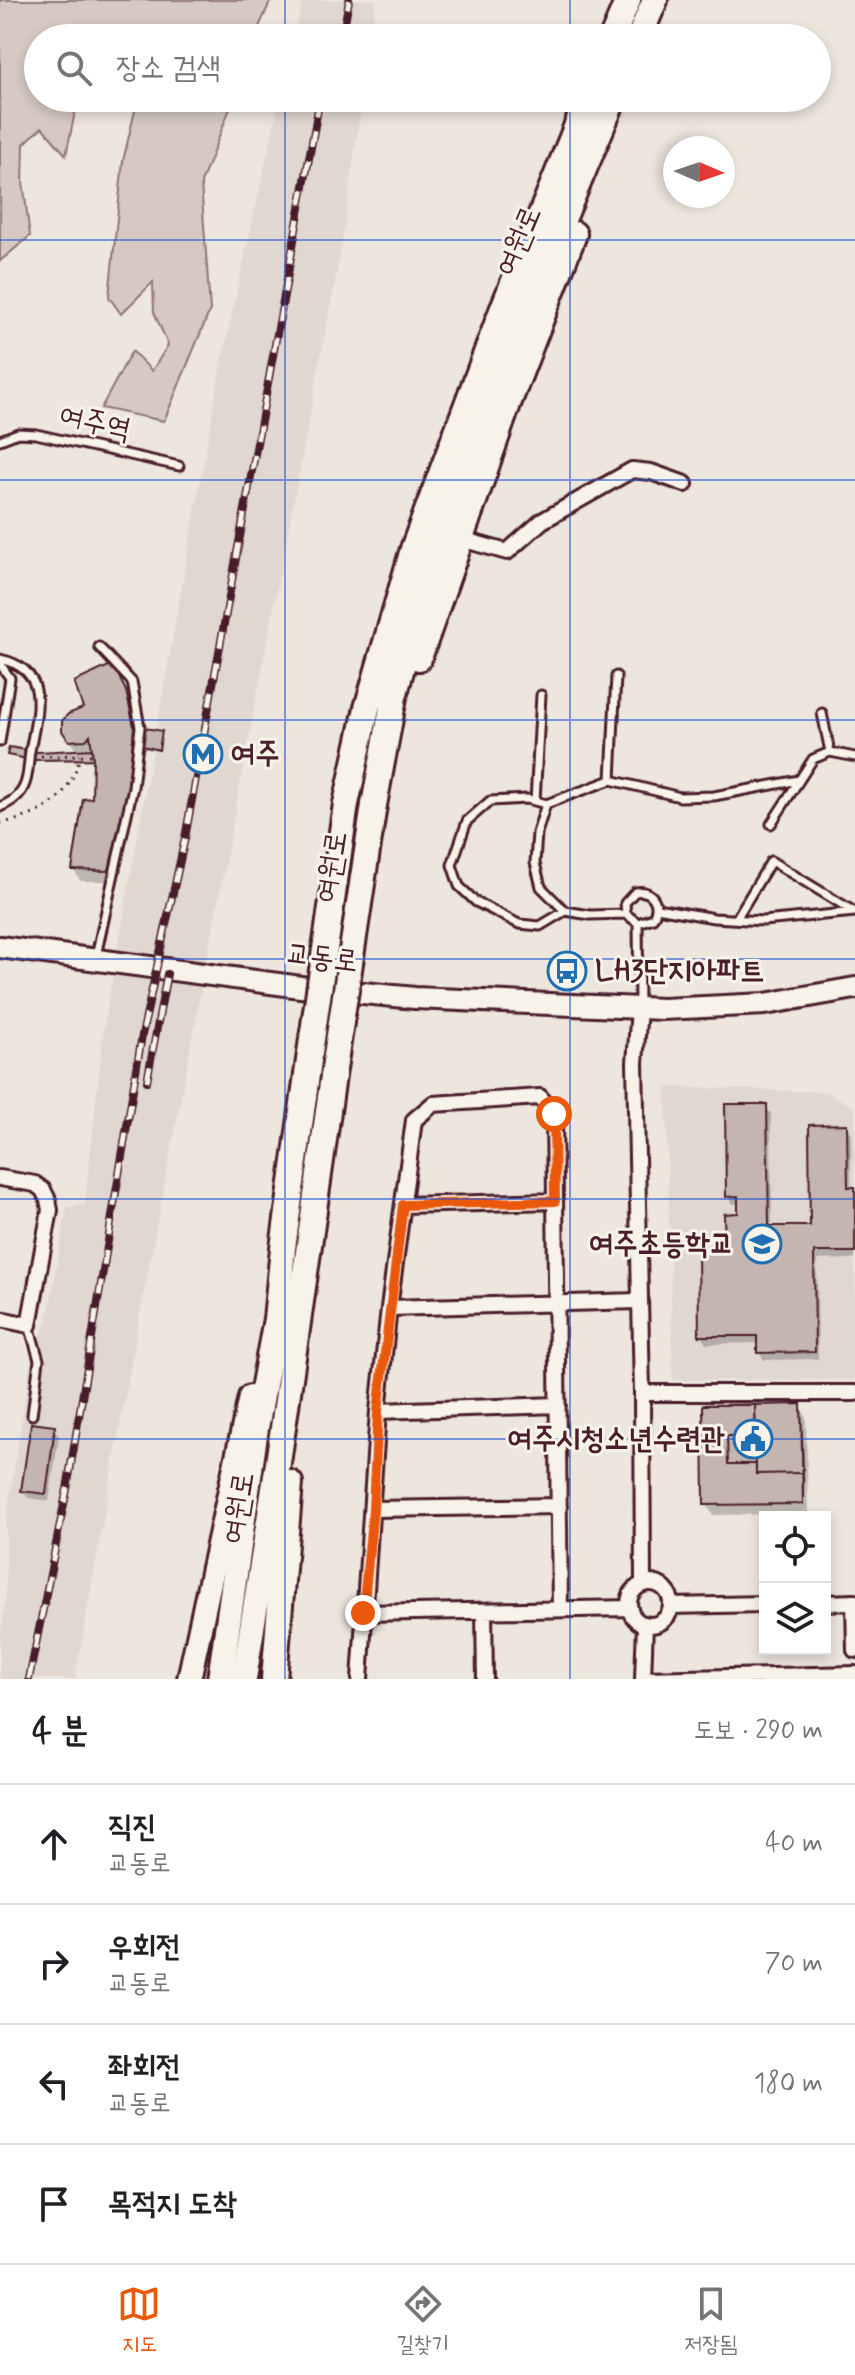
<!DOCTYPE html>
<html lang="ko">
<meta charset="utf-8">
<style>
:root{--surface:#fff;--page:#f2f2f2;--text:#202124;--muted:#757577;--line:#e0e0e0;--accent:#ea580c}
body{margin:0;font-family:Mynerve,"Poor Story",sans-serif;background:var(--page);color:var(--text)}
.controls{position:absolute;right:24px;bottom:24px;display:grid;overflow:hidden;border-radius:0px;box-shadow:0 4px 12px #0003}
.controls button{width:72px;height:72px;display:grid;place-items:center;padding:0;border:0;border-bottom:2px solid var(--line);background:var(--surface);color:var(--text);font:40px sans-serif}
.compass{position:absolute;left:663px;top:136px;width:72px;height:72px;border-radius:50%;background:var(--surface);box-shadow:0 4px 12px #0003;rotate:92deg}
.stop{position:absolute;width:24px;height:24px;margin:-18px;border:6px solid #ea580c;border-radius:50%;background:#fff}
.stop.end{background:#ea580c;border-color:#fff;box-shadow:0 2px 8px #0008}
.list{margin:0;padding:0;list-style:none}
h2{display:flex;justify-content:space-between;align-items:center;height:104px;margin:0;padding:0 32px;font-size:34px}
h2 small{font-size:26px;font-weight:400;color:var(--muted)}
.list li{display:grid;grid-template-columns:52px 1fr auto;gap:24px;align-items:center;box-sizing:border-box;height:120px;padding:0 32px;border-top:2px solid var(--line)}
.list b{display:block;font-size:30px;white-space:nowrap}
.list p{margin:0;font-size:26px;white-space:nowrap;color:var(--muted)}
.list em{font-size:26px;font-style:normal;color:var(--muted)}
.icon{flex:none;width:44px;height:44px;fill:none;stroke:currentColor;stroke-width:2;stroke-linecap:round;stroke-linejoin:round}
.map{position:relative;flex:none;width:855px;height:1679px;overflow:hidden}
.search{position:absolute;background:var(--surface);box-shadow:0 4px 12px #0003;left:24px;right:24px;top:24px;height:88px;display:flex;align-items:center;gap:20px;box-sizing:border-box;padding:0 28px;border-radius:44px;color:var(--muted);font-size:30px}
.sheet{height:584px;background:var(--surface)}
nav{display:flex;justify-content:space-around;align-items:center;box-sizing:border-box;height:112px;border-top:2px solid var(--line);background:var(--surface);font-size:22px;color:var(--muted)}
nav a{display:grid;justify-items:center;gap:4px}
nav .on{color:var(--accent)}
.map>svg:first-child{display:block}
.built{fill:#e0d7d0}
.green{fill:#d5c9c2;stroke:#907476;stroke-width:2}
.shadow{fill:#0003}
.building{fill:#c4b5b0;stroke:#4a1f2b;stroke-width:2}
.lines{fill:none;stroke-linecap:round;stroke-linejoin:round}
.lane-casing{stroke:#4a1f2b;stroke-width:13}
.street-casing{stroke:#4a1f2b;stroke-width:20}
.secondary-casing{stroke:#4a1f2b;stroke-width:26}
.primary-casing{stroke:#4a1f2b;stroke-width:28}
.highway-casing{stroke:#4a1f2b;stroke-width:30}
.path{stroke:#4a1f2b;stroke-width:3;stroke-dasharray:2 6;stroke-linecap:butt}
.lane{stroke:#f7f3e8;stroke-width:7}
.street{stroke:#f7f3e8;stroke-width:14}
.secondary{stroke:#f7f3e8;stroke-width:20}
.primary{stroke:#f7f3e8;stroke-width:22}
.highway{stroke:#f7f3e8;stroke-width:24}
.rail-casing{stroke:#4a1f2b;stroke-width:8}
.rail{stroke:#f7f3e8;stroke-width:5;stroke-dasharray:15;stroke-linecap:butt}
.highway-bridge-casing{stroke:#4a1f2b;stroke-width:30;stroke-linecap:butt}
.highway-bridge{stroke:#f7f3e8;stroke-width:24}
.route{stroke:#ea580c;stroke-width:10}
.grid{fill:none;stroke:#1d4ed8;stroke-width:2;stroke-opacity:0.55}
.labels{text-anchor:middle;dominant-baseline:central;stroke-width:6;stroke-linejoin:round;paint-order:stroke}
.street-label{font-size:30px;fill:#4a1f2b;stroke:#f7f3e8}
.poi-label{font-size:30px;font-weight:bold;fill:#4a1f2b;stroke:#f7f3e8;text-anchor:start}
</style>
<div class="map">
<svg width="855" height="1679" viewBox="0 0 855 1679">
<rect width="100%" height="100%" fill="#ece6dd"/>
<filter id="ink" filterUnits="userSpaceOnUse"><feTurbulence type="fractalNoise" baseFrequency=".0125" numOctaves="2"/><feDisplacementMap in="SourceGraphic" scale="16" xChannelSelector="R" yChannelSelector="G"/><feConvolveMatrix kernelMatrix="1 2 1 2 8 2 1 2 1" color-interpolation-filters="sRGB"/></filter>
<g filter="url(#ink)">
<path class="built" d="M303,0H376L371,38H294Z
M280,98H362L341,250L136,1335L75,1679H0V1637L6,1597V1522L32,1354L47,1322L67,1207L85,1205L104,1027L222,359Z
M666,1087L827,1092L855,1108V1380H673Z"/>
<path class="green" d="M0,0H271L254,38H38V98H78L66,155L42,127L24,144L23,182L30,236L0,261Z
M138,98H234L201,183L210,310L164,421L101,408L132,351L152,371L168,345L154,312L153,282L121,314L109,297L123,161Z"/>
<path class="shadow" d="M118,677L131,704L137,729L162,735L159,751L139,748L114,881H80L74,870L94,800L95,761H34L9,755L77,752L64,731Z
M766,1106L771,1114L772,1228H812L846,1126L851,1134V1189H855V1259L817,1260L818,1359L764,1360L759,1352V1343L706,1344L701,1336L740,1215V1204H733L728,1196Z
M800,1406L806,1417L808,1514L713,1515L706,1505Z
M54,1428L59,1436L49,1501L28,1498L23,1490Z"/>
<path class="building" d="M113,664L126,691L134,726L130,779L109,871L72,870L83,799L92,798L93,759L90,735L86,740L69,741L62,731V721L68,714L83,708L74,682Z
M134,726L162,731L159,750L143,746L133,748Z
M9,747L38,752L92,749L93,759L32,760L7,755Z
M725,1104H767L769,1226H810L809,1125L847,1124L848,1187H855V1252H814L815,1352L757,1353V1336H699L698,1250H725L724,1214L738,1213V1196L726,1197Z
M801,1404L803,1504L704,1505L703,1405Z
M801,1404L803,1473L756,1474L755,1405Z
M703,1405H755L756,1436H727L728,1464H756V1474L803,1473V1504L704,1505Z
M31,1423L55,1426L46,1494L21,1491Z"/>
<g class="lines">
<defs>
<path id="lane" d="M0,440L18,433L36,434L179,466
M0,659C51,670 37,712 30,751C28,764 29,782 20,793C16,799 7,804 0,807
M0,664L10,678L0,742
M822,713L830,752
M611,780L616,676
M535,801L541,695
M546,804L537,833L535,863L541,887L565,911L590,915L626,914L638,923L653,918C661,903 652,889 635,892L625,903L626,914
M771,824L813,759L830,752L855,757
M657,908L714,918L763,921L855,912
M565,911L540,926L519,924L476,902L459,886L452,865L467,821L490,801L527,799L546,804L611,780L680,797L714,796L799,780
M736,919L771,861L853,911
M638,923L639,1006
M96,956L133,787L140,727L132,682L99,647
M29,1325L39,1360L32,1415"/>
<path id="street" d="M461,539L507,552L542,521L632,470L651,472L685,484
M639,1008L635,1063L642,1393L643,1584
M0,1178L35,1184L43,1190L48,1200L50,1210L29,1325L0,1319
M403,1205L555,1201
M389,1308L638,1301
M642,1393H855
M378,1411L558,1405
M373,1509L559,1506
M629 1604a21 21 0 1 1 42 0a21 21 0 1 1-42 0Z
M854,1602L855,1650
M825,1603L855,1602
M671,1606L765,1604
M484,1611L485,1679
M363,1613L630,1608
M645,1624L643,1679L855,1674
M360,1679L378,1411L389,1308L414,1120L433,1104L540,1097L554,1114L560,1609"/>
<path id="secondary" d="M0,947L301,987L415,998L663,1009L765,1004L855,988"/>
<path id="primary" d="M189,1679L250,1397"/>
<path id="highway" d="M612,38L628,0
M639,38L655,0
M419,658L508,404L574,234
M346,804L367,708L413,549L503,308L588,98
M374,805L394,697L418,607L513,338L614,98
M220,1679L256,1428L276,1319L283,1248L310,1053
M244,1679L278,1463L335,1062
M274,1679L290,1483"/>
</defs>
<use href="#lane" class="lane-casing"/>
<use href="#street" class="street-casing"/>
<use href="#secondary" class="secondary-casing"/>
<use href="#primary" class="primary-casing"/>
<use href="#highway" class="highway-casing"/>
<path class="path" d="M41,756L92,755
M0,823C41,817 71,798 80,755"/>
<use href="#lane" class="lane"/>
<use href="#street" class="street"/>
<use href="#secondary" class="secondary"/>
<use href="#primary" class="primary"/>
<use href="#highway" class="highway"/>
<defs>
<path id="rail" d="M342,38L349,0
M147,1081L167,974
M29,1679L67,1489L142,1035L185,838L320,98"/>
</defs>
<use href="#rail" class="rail-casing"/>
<use href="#rail" class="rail"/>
<defs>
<path id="highway-bridge" d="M310,1053L346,804
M335,1062L374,805"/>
</defs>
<use href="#highway-bridge" class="highway-bridge-casing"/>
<use href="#highway-bridge" class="highway-bridge"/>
</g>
</g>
<g class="lines" filter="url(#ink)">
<path class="route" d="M363,1613L373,1509L378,1411L403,1205L555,1201L554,1114"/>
</g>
<path class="grid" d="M285,0V38M570,0V38M285,98V1679M570,98V1679M0,240H855M0,480H855M0,720H855M0,959H855M0,1199H855M0,1439H855"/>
<defs>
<symbol id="metro-ring" viewBox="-11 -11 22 22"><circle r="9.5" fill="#f7f3e8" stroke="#1f6fb2" stroke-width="1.5"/><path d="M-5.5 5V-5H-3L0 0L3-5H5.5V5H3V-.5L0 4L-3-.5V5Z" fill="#1f6fb2"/></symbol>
<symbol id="bus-ring" viewBox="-11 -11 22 22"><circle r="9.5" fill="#f7f3e8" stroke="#1f6fb2" stroke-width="1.5"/><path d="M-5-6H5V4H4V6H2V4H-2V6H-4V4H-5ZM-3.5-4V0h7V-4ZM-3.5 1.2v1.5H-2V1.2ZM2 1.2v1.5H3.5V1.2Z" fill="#1f6fb2"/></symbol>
<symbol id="school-ring" viewBox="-11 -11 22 22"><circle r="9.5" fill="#f7f3e8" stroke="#1f6fb2" stroke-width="1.5"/><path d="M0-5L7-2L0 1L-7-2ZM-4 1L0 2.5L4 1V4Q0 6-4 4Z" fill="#1f6fb2"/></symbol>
<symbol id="civic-ring" viewBox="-11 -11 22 22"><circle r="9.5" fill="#f7f3e8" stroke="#1f6fb2" stroke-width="1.5"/><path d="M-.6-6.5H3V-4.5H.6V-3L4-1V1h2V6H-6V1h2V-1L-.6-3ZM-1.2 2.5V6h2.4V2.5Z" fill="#1f6fb2"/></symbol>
</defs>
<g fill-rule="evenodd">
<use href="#metro-ring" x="181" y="732" width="44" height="44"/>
<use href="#bus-ring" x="545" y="949" width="44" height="44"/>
<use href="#school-ring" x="740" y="1222" width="44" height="44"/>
<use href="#civic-ring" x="731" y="1417" width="44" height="44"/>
</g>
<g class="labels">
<g class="street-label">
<text transform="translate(519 241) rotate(-67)">여원로</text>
<text transform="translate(95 423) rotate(13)">여주역</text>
<text transform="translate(332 867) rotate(-81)">여원로</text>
<text transform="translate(322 958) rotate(7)">교동로</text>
<text transform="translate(239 1508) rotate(-81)">여원로</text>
</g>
<g class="poi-label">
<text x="231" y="754">여주</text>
<text x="595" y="971">LH3단지아파트</text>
<text x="734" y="1244" text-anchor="end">여주초등학교</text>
<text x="725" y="1439" text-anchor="end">여주시청소년수련관</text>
</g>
</g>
</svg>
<div class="controls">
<button><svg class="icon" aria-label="locate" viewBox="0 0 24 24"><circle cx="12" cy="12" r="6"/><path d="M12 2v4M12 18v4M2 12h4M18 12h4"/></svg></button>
<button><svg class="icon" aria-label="layers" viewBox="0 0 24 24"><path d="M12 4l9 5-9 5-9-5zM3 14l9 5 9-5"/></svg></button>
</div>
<svg class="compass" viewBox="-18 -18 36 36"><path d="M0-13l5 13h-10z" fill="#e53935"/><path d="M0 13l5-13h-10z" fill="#757577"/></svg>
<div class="stop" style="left:554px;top:1114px"></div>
<div class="stop end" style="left:363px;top:1613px"></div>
<div class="search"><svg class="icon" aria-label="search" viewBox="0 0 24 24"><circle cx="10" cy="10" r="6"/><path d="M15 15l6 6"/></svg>장소 검색</div>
</div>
<section class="sheet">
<h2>4 분<small>도보 · 290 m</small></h2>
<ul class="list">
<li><svg class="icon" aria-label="ahead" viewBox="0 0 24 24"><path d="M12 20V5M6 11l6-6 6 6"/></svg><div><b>직진</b><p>교동로</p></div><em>40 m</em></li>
<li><svg class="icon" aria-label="right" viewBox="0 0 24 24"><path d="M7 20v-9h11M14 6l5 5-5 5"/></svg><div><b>우회전</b><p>교동로</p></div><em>70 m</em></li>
<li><svg class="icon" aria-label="left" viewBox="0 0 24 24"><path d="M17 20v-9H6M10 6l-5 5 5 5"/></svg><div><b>좌회전</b><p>교동로</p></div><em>180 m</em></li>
<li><svg class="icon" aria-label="arrive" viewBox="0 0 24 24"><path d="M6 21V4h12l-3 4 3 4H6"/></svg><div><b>목적지 도착</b></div></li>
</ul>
</section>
<nav>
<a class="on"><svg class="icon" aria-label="map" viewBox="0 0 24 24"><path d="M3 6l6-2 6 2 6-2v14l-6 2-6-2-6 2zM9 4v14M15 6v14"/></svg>지도</a>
<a><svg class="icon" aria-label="directions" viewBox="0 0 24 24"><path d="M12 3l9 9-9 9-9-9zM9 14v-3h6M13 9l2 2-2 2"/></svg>길찾기</a>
<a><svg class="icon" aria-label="saved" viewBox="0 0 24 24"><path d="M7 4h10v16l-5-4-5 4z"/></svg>저장됨</a>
</nav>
